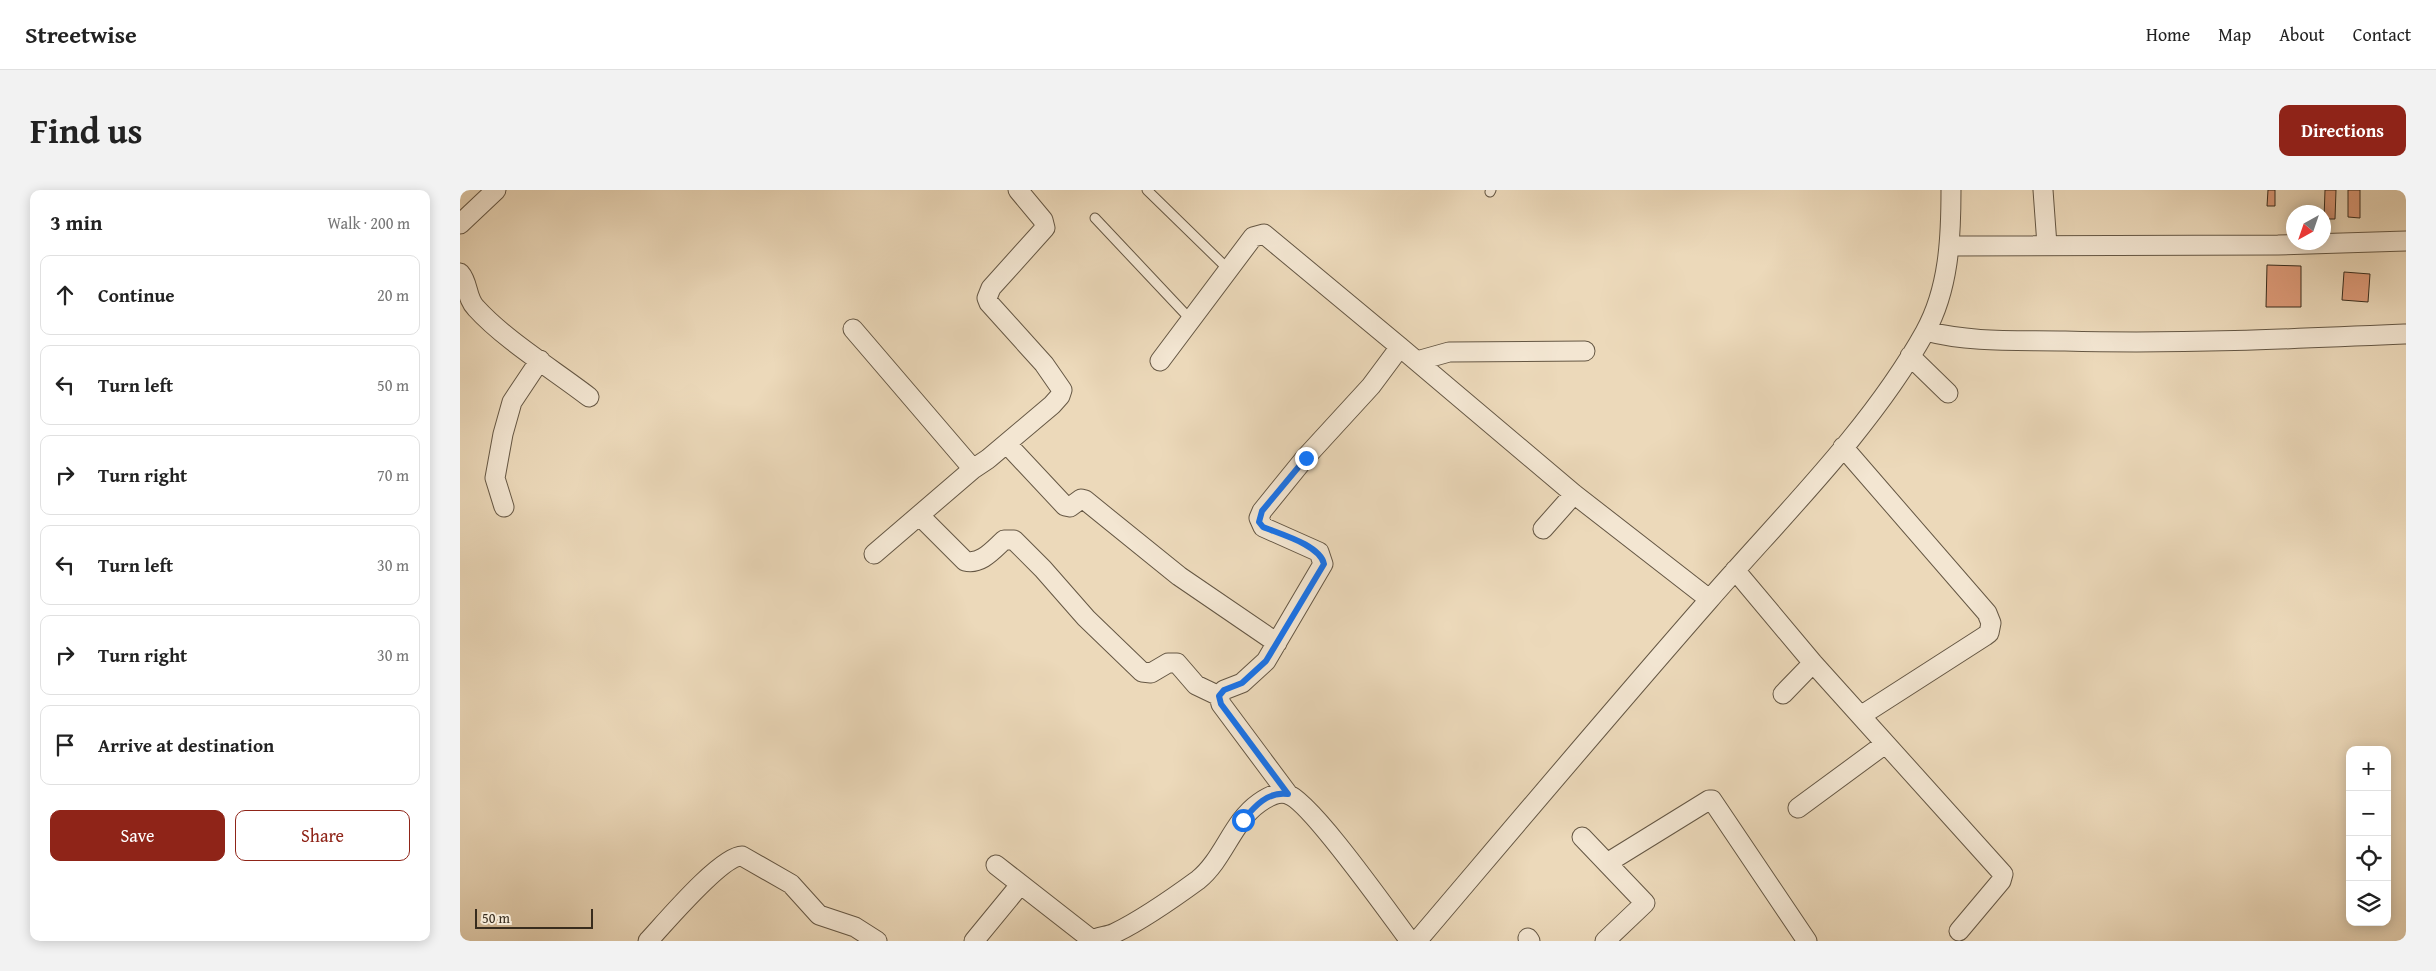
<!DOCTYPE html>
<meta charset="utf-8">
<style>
:root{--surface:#fff;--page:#f2f2f2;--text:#222;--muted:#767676;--line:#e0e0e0;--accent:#8f2418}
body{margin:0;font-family:"Gentium Book Plus",serif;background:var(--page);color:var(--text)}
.controls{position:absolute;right:15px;bottom:15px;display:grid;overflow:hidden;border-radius:10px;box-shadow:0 2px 12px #0003}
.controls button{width:45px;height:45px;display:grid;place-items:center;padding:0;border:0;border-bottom:1px solid var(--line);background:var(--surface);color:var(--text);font:25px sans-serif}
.compass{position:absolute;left:1826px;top:15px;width:45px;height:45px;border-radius:50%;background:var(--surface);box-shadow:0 2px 12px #0003;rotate:220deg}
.scale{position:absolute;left:15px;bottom:12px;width:118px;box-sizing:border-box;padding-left:5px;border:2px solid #382c1d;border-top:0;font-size:14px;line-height:18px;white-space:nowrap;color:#382c1d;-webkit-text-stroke:4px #f3e6d2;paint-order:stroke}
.stop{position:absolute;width:15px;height:15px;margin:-11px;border:4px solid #1a73e8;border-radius:50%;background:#fff}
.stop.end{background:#1a73e8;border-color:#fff;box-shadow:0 1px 5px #0008}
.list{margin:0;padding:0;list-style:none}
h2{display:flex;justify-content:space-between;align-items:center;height:65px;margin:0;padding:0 20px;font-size:21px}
h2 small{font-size:16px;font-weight:400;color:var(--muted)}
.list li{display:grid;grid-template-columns:32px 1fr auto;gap:15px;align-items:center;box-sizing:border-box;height:80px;margin:0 10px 10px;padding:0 10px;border:1px solid var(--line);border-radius:10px}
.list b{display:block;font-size:19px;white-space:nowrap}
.list em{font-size:16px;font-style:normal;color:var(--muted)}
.actions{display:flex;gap:10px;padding:15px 20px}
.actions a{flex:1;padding:11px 0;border:1px solid var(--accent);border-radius:10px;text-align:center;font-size:18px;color:var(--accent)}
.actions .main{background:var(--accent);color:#fff}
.icon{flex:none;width:28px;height:28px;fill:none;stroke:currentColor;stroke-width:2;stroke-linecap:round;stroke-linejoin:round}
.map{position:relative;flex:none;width:1946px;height:751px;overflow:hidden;border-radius:10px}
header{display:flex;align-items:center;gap:30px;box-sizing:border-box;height:70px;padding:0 25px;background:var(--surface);border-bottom:1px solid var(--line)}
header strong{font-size:24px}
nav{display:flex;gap:28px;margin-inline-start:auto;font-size:18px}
.intro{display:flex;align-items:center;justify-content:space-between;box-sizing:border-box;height:120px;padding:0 30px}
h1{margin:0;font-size:35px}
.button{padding:12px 22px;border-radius:10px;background:var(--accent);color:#fff;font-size:18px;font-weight:700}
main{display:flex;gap:30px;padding:0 30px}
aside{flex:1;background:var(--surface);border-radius:10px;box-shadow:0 2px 12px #0003}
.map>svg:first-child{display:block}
.building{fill:#dd9a78;stroke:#382c1d}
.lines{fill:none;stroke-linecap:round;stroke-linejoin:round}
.lane-casing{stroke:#655744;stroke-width:11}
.street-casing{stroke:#655744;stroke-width:21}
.lane{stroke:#f3e6d2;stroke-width:9}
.street{stroke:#f3e6d2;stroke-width:19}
.route{stroke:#1a73e8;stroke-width:6}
</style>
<header>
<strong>Streetwise</strong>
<nav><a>Home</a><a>Map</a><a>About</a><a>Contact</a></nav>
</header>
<div class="intro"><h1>Find us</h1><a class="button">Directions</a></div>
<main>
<aside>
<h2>3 min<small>Walk · 200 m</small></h2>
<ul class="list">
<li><svg class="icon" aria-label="ahead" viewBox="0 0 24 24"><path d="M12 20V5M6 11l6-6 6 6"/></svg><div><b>Continue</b></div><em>20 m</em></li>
<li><svg class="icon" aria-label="left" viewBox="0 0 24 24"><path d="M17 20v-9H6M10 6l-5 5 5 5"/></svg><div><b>Turn left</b></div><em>50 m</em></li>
<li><svg class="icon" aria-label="right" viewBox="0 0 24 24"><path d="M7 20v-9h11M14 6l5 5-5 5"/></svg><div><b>Turn right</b></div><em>70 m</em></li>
<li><svg class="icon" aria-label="left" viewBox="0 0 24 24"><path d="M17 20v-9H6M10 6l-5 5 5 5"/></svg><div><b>Turn left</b></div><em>30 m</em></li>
<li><svg class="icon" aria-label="right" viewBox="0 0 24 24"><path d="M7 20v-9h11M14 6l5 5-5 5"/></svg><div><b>Turn right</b></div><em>30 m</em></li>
<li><svg class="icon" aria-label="arrive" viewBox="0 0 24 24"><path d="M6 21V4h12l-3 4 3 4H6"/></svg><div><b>Arrive at destination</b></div></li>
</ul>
<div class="actions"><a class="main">Save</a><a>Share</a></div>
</aside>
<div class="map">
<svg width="1946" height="751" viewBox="0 0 1946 751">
<rect width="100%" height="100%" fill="#ecd9ba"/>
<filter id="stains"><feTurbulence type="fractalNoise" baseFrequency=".004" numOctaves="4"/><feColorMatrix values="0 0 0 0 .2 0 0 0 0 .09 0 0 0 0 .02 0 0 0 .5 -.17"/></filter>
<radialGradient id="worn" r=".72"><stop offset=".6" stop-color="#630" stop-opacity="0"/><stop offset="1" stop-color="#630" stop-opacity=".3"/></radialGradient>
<path class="building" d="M1808,0H1815V16H1807Z
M1865,0H1876L1875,29H1864Z
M1888,0H1900V28L1888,27Z
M1807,75L1841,76V117H1806Z
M1884,82L1910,84L1908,112L1882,110Z"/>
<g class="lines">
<defs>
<path id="lane" d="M687,0L769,80
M1030,2L1031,0
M635,28L731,130"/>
<path id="street" d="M1583,0L1587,55
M0,34L36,0
M1491,56L1818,55L1946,51
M0,83C9,93 6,108 16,118C45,150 94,180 129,207
M393,139L513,279L528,269L592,215L600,206L602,200L584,174L529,113L527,108L531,98L585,38L583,30L558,0
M1466,141C1511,153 1558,150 1605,151C1719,154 1832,149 1946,144
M1450,166L1488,203
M700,171L793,47L804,44L940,157L1114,304L1249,409
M957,171L989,162L1125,161
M547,254L605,316L610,317L621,309L625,310L719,386L817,453
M1383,257L1527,423L1531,433L1529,443L1525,446L1402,525
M44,317L35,288L43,244L52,212L80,170
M460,326L505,371C521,375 533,360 544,350H554L583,379L626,428L682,482L691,483L708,473H717L736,495L759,506
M1083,339L1114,304
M414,364L513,279
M1275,380L1353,473L1543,684L1541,691L1499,741
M1323,504L1353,473
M828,604L761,514L759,506L764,500L782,493L806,471L863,374L859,362L803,337L799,328L802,321L845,268L911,196L940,157
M1338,618L1425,554
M1122,647L1185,713L1145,751
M1147,673L1249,610H1252L1347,751
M536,675L632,750
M1068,748L1070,751
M188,751C204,734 261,666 282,666L331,694L359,725L395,737L417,751
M514,751L560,695
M631,751C638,746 647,747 655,743C684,729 712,709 738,690C764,669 772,632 799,613C806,608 817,601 827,604C850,610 931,726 950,751
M957,751C1054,637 1150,523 1249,410C1322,326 1411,239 1465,142C1489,99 1491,48 1491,0"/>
</defs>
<use href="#lane" class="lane-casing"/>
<use href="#street" class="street-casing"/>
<use href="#lane" class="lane"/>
<use href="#street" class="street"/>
</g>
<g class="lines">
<path class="route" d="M783,630C795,616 808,601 828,604L761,514L759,506L764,500L782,493L806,471L864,374C860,355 820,344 803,337L799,332L802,321L846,268"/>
</g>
<rect width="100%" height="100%" filter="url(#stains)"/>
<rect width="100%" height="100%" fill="url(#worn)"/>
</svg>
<div class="controls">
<button>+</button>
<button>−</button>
<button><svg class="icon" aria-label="locate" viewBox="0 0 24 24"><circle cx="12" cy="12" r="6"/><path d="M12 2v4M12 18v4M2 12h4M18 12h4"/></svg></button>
<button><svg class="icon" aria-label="layers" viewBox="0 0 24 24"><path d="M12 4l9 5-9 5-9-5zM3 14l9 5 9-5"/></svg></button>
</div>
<svg class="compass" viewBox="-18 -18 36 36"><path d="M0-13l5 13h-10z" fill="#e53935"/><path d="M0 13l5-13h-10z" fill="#767676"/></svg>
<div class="scale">50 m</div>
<div class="stop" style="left:783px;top:630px"></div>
<div class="stop end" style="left:846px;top:268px"></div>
</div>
</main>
